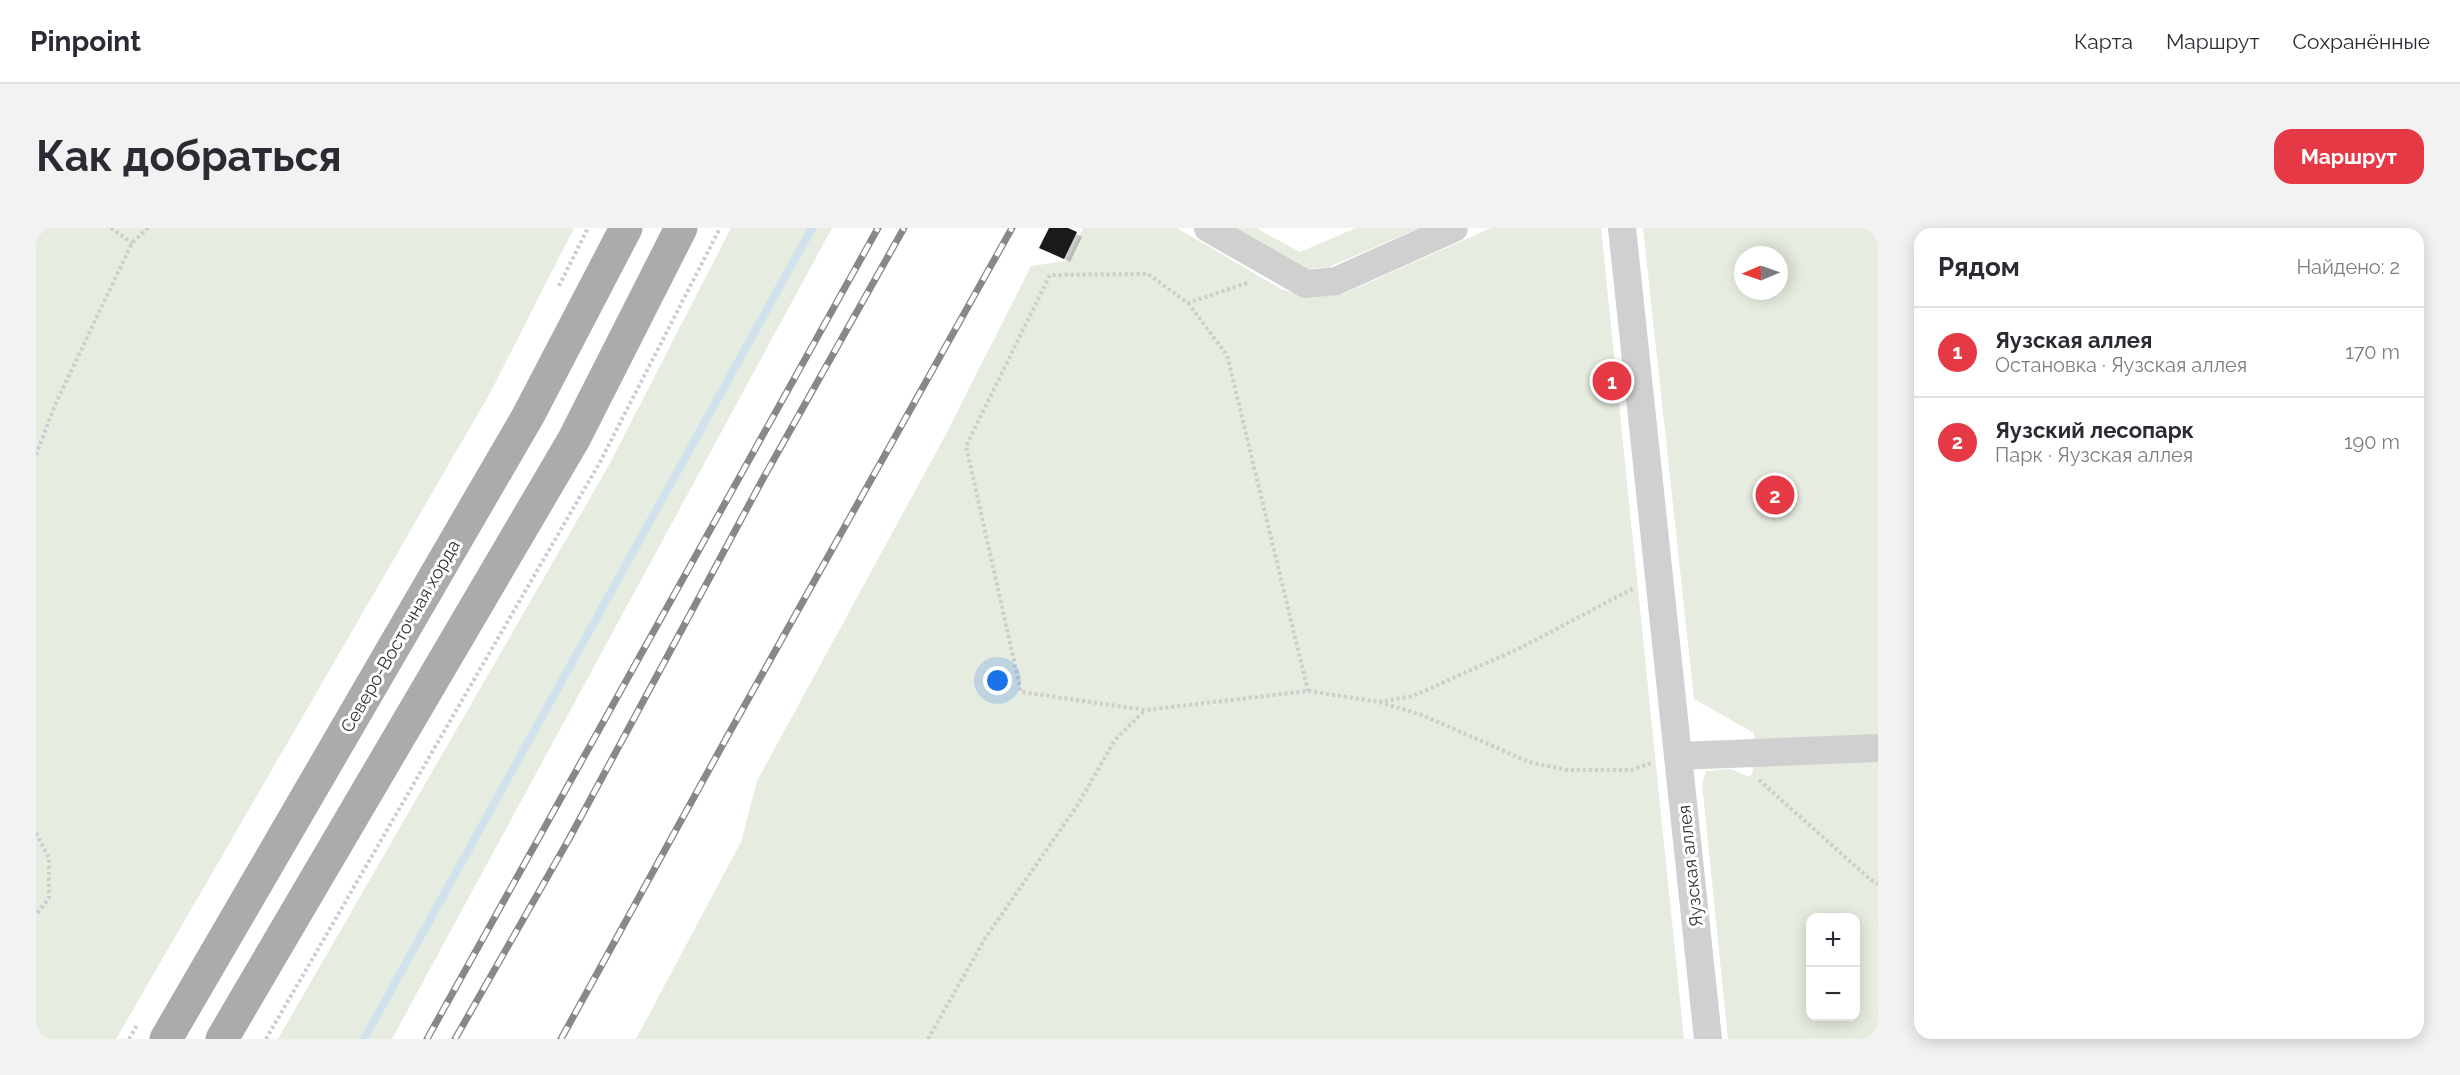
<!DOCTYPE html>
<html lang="ru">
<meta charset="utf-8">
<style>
:root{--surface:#fff;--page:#f2f2f3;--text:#2b2b33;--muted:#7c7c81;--line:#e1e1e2;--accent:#e63946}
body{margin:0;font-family:Raleway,sans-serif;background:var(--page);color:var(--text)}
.controls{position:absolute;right:18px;bottom:18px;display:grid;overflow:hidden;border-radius:12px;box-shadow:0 3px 15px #0003}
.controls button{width:54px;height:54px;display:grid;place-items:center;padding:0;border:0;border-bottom:2px solid var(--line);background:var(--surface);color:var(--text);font:30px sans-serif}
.compass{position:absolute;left:1698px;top:18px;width:54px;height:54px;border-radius:50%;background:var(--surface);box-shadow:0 3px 15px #0003;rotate:268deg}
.you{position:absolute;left:962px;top:453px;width:21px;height:21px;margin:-15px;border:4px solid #fff;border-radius:50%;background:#1a73e8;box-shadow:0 0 0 9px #1a73e833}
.badge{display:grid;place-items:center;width:39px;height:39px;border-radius:50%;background:var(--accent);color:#fff;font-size:20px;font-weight:700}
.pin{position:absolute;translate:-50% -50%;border:3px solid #fff;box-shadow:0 2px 6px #0006}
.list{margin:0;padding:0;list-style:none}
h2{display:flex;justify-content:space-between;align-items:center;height:78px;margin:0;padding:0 24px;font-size:26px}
h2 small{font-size:20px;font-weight:400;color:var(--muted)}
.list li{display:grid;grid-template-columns:39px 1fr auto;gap:18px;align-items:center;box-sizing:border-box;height:90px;padding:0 24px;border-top:2px solid var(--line)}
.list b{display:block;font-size:22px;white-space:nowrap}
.list p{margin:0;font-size:20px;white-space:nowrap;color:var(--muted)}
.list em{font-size:20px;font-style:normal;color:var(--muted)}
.map{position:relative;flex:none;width:1842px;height:811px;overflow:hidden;border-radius:18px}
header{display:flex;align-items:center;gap:36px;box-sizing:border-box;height:84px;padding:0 30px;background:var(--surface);border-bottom:2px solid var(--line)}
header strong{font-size:28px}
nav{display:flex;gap:33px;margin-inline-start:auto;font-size:21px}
.intro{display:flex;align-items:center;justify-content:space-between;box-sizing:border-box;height:144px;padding:0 36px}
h1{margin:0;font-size:42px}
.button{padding:15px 27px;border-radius:18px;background:var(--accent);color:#fff;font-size:21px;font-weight:700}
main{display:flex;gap:36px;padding:0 36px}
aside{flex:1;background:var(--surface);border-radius:18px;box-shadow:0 3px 15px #0003}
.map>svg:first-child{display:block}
.green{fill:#e6ecdf;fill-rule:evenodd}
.shadow{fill:#0003}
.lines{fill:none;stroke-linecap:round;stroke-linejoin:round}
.stream{stroke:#cfe2ee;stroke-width:8}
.building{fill:#1a1a1a}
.path{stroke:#cdcdcd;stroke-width:4;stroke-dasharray:3 3;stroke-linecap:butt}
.minor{stroke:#d0d0d0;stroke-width:28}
.major{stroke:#ababab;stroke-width:33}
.rail-casing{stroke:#888;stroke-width:7}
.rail{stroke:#fff;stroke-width:4.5;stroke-dasharray:14;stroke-linecap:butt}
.labels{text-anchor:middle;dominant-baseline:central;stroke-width:6;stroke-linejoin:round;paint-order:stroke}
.street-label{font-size:18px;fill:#333;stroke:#fff}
</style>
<header>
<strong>Pinpoint</strong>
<nav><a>Карта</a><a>Маршрут</a><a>Сохранённые</a></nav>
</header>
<div class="intro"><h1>Как добраться</h1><a class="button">Маршрут</a></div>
<main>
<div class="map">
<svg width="1842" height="811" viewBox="0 0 1842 811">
<rect width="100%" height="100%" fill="#fff"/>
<path class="green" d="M0,0H538L454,165L80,811H0Z
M695,0H796L356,811H242L573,237Z
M1047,0H1141L1245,61L1273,70L1307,66L1455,0H1565L1648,811H600L705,614L721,553L909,208L995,38L1031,33Z
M1197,0H1220L1264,24L1320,0H1383L1293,39L1269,41Z
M1607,0H1842V811H1692L1666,556L1670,543L1695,541L1714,549L1720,535L1718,505L1658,471ZM1707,27H1743V63H1707ZM1774,690H1820V788H1774Z"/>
<path class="shadow" d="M1014,0H1029L1046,9L1034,34L1012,23Z"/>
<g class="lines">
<path class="stream" d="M328,811L776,0"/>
</g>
<path class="building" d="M1013,0H1032L1041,4L1028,31L1003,20Z"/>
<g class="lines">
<path class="path" d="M75,0L96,15
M1211,55L1152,75L1112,46L1014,47L930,218L985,464L1109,482L1272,463L1343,474L1386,487L1493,534L1531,542H1595L1616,535
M523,58L552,0
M1152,75L1191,127L1272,463
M0,227L19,177L96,15L112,0
M1343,474L1377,468L1484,420L1598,360
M1723,552L1835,652L1842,656
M0,605L13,630V670L0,687
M93,811L101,797
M230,811L564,234L684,0
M892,811L950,709L1041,578L1079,512L1108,483"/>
<path class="minor" d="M1172,0L1270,56L1300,53L1418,0
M1586,0L1672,811
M1642,528L1842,520"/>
<path class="major" d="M130,811L492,188L590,0
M186,811L538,211L645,0"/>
<defs>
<path id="rail" d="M391,811L842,0
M419,811L533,611L729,247L868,0
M525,811L691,509L976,0"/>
</defs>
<use href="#rail" class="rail-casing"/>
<use href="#rail" class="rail"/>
</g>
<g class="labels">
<g class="street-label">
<text transform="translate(364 408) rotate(-60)">Северо-Восточная хорда</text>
<text transform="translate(1654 638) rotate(-96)">Яузская аллея</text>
</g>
</g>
</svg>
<div class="controls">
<button>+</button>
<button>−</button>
</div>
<svg class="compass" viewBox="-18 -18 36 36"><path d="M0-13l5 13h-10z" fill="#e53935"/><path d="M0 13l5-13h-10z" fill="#7c7c81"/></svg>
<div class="you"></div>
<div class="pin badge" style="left:1576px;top:153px">1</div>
<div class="pin badge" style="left:1739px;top:267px">2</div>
</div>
<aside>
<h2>Рядом<small>Найдено: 2</small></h2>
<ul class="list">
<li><span class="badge">1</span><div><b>Яузская аллея</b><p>Остановка · Яузская аллея</p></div><em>170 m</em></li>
<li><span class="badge">2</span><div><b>Яузский лесопарк</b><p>Парк · Яузская аллея</p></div><em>190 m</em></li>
</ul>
</aside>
</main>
